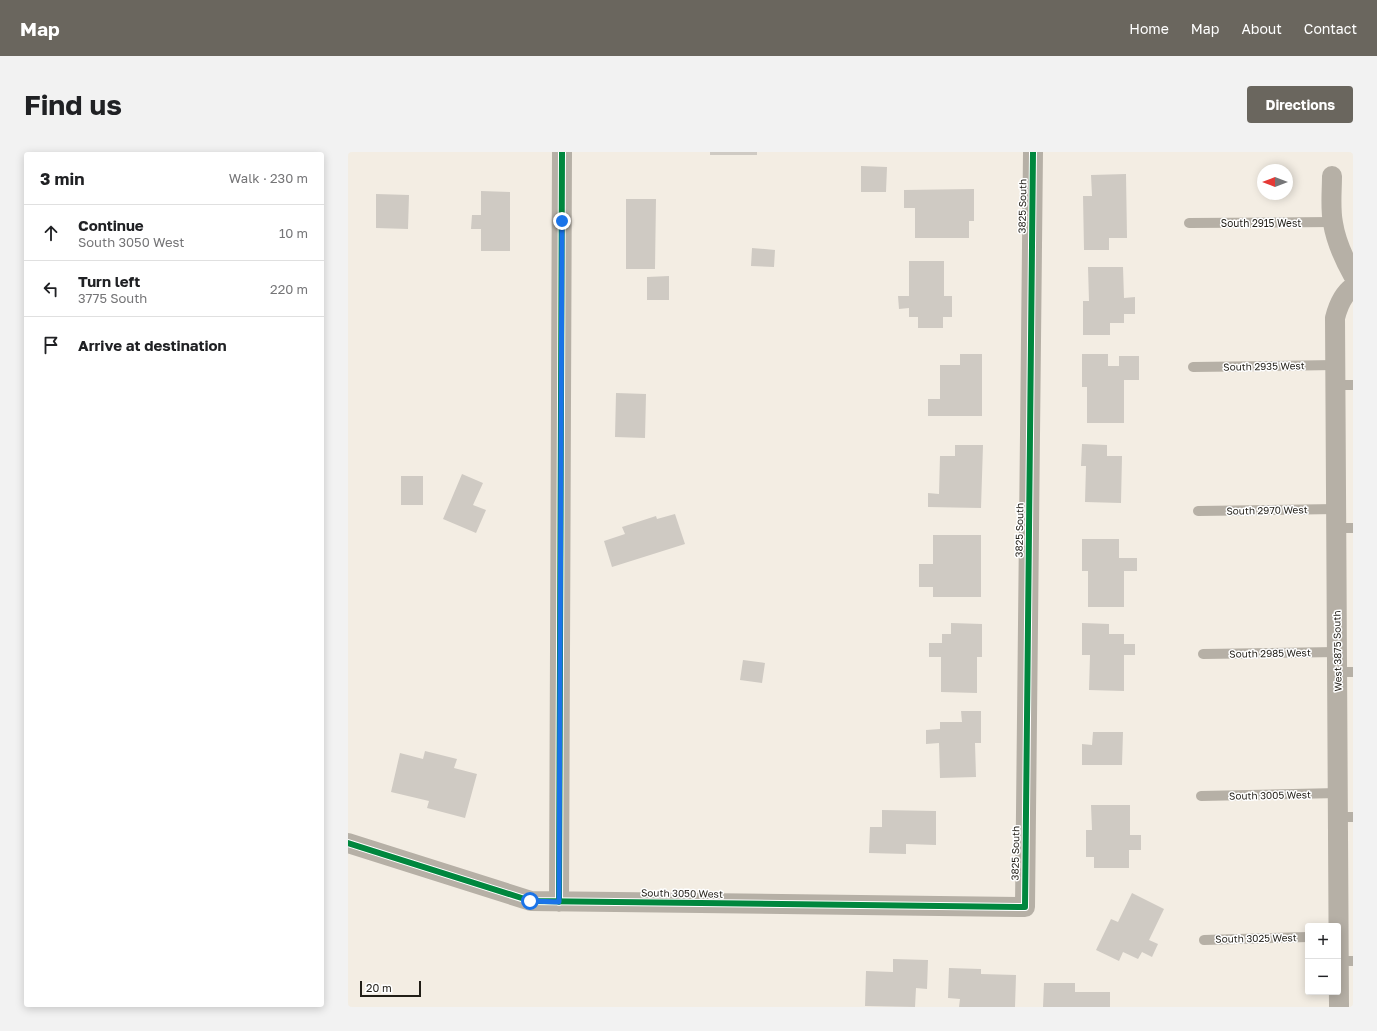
<!DOCTYPE html>
<meta charset="utf-8">
<style>
:root{--surface:#fff;--page:#f2f2f2;--text:#202124;--muted:#757577;--line:#e0e0e0;--accent:#6a665e}
body{margin:0;font-family:"Golos Text",sans-serif;background:var(--page);color:var(--text)}
.controls{position:absolute;right:12px;bottom:12px;display:grid;overflow:hidden;border-radius:4px;box-shadow:0 2px 10px #0003}
.controls button{width:36px;height:36px;display:grid;place-items:center;padding:0;border:0;border-bottom:1px solid var(--line);background:var(--surface);color:var(--text);font:20px sans-serif}
.compass{position:absolute;left:909px;top:12px;width:36px;height:36px;border-radius:50%;background:var(--surface);box-shadow:0 2px 10px #0003;rotate:270deg}
.scale{position:absolute;left:12px;bottom:10px;width:61px;box-sizing:border-box;padding-left:4px;border:2px solid #211e17;border-top:0;font-size:11px;line-height:14px;white-space:nowrap;color:#211e17;-webkit-text-stroke:3px #fff;paint-order:stroke}
.stop{position:absolute;width:12px;height:12px;margin:-9px;border:3px solid #1a73e8;border-radius:50%;background:#fff}
.stop.end{background:#1a73e8;border-color:#fff;box-shadow:0 1px 4px #0008}
.list{margin:0;padding:0;list-style:none}
h2{display:flex;justify-content:space-between;align-items:center;height:52px;margin:0;padding:0 16px;font-size:17px}
h2 small{font-size:13px;font-weight:400;color:var(--muted)}
.list li{display:grid;grid-template-columns:26px 1fr auto;gap:12px;align-items:center;box-sizing:border-box;height:56px;padding:0 16px;border-top:1px solid var(--line)}
.list b{display:block;font-size:15px;white-space:nowrap}
.list p{margin:0;font-size:13px;white-space:nowrap;color:var(--muted)}
.list em{font-size:13px;font-style:normal;color:var(--muted)}
.icon{flex:none;width:22px;height:22px;fill:none;stroke:currentColor;stroke-width:2;stroke-linecap:round;stroke-linejoin:round}
.map{position:relative;flex:none;width:1005px;height:855px;overflow:hidden;border-radius:4px}
header{display:flex;align-items:center;gap:24px;box-sizing:border-box;height:56px;padding:0 20px;background:var(--accent);color:#fff}
header strong{font-size:19px}
nav{display:flex;gap:22px;margin-inline-start:auto;font-size:14px}
.intro{display:flex;align-items:center;justify-content:space-between;box-sizing:border-box;height:96px;padding:0 24px}
h1{margin:0;font-size:28px}
.button{padding:10px 18px;border-radius:4px;background:var(--accent);color:#fff;font-size:14px;font-weight:700}
main{display:flex;gap:24px;padding:0 24px}
aside{flex:1;background:var(--surface);border-radius:4px;box-shadow:0 2px 10px #0003}
.map>svg:first-child{display:block}
.building{fill:#cfcac3}
.lines{fill:none;stroke-linecap:round;stroke-linejoin:round}
.lane{stroke:#b6b0a6;stroke-width:10}
.street{stroke:#b6b0a6;stroke-width:20}
.cycleway-casing{stroke:#fff;stroke-width:8}
.cycleway{stroke:#00873e;stroke-width:6}
.route{stroke:#1a73e8;stroke-width:5}
.labels{text-anchor:middle;dominant-baseline:central;stroke-width:3;stroke-linejoin:round;paint-order:stroke}
.street-label{font-size:10px;fill:#211e17;stroke:#fff}
</style>
<header>
<strong>Map</strong>
<nav><a>Home</a><a>Map</a><a>About</a><a>Contact</a></nav>
</header>
<div class="intro"><h1>Find us</h1><a class="button">Directions</a></div>
<main>
<aside>
<h2>3 min<small>Walk · 230 m</small></h2>
<ul class="list">
<li><svg class="icon" aria-label="ahead" viewBox="0 0 24 24"><path d="M12 20V5M6 11l6-6 6 6"/></svg><div><b>Continue</b><p>South 3050 West</p></div><em>10 m</em></li>
<li><svg class="icon" aria-label="left" viewBox="0 0 24 24"><path d="M17 20v-9H6M10 6l-5 5 5 5"/></svg><div><b>Turn left</b><p>3775 South</p></div><em>220 m</em></li>
<li><svg class="icon" aria-label="arrive" viewBox="0 0 24 24"><path d="M6 21V4h12l-3 4 3 4H6"/></svg><div><b>Arrive at destination</b></div></li>
</ul>
</aside>
<div class="map">
<svg width="1005" height="855" viewBox="0 0 1005 855">
<rect width="100%" height="100%" fill="#f3ede3"/>
<path class="building" d="M362,0H409V3H362Z
M513,14L539,15L538,40H513Z
M778,22L779,86H761V98H736L735,44H744L743,23Z
M626,37V69H621V86H567V56H556V38Z
M133,39L162,40V99H133V77H123L124,63H133Z
M28,42L61,43L60,77L28,76Z
M278,47H308L307,117H278Z
M404,96L427,98L426,115L403,114Z
M561,109H596V144H604V165H595V176H570V165H561V156L551,157L550,144H561Z
M740,115H775L776,146L787,145V162H776V171H762V183H735V149H741Z
M321,124V148H299V125Z
M612,202H634V264H580V247H592V213H612Z
M734,202H760V214H771V204H791V228H776V271H739V235H734Z
M268,241L298,242L297,286L267,285Z
M734,292L759,293V304H774L773,351L737,350L738,314H733Z
M607,293H635L633,356L580,355V341L591,342L592,304H607Z
M114,322L135,331L125,353L138,358L128,381L95,367Z
M53,324H75V353H53Z
M327,362L337,392L264,415L256,389L277,382L274,375L308,364L309,367Z
M585,383H633V445H585V435H571V412H585Z
M734,387H771V406H789V419H776V455H740V419H734Z
M603,471L634,472V505H629V541L593,540V505H581V491H594V482H603Z
M734,471L761,472V482H776V492H787V503H776V539L741,538L742,503H734Z
M395,508L417,511L414,531L392,528Z
M613,559H633V591H627L628,625L592,626L591,591L578,592V578L592,577V570H614Z
M745,580H775L774,613H734V592L744,593Z
M77,599L109,607L106,616L129,622L117,666L79,656L81,649L43,640L52,601L75,607Z
M743,653H782V683H793V698H781V716H746V705H738V678H744Z
M534,658L588,659V693L558,692V702L521,701L522,675H534Z
M784,741L816,757L801,788L810,792L804,805L794,800L790,807L775,800L771,809L748,798L763,767L770,770Z
M545,807L580,808L579,837L568,836L567,855L517,854L518,819L545,820Z
M601,816L633,817V822L668,823L667,855H611L612,847L600,846Z
M696,831H727V840H762V855H695Z"/>
<g class="lines">
<path class="lane" d="M841,71L985,70
M845,215L987,213
M987,233H1005
M850,359L988,357
M988,376H1005
M855,502L989,500
M989,520H1005
M853,644L990,641
M990,665H1005
M856,788L960,785
M992,809H1005"/>
<path class="street" d="M984,24C984,39 982,56 985,71C988,90 996,107 1005,123
M0,691L183,749L677,755L685,0
M211,750L214,0
M991,855L987,166C990,154 995,142 1005,135"/>
<defs>
<path id="cycleway" d="M0,691L183,749L677,755L685,0
M211,750L214,0"/>
</defs>
<use href="#cycleway" class="cycleway-casing"/>
<use href="#cycleway" class="cycleway"/>
</g>
<g class="lines">
<path class="route" d="M182,749L211,750L214,69"/>
</g>
<g class="labels">
<g class="street-label">
<text transform="translate(674 54) rotate(-89)">3825 South</text>
<text x="913" y="71">South 2915 West</text>
<text transform="translate(916 214) rotate(-1)">South 2935 West</text>
<text transform="translate(919 358) rotate(-1)">South 2970 West</text>
<text transform="translate(671 378) rotate(-89)">3825 South</text>
<text transform="translate(989 499) rotate(-91)">West 3875 South</text>
<text transform="translate(922 501) rotate(-1)">South 2985 West</text>
<text transform="translate(922 643) rotate(-1)">South 3005 West</text>
<text transform="translate(667 701) rotate(-89)">3825 South</text>
<text transform="translate(334 741) rotate(1)">South 3050 West</text>
<text transform="translate(908 786) rotate(-1)">South 3025 West</text>
</g>
</g>
</svg>
<div class="controls">
<button>+</button>
<button>−</button>
</div>
<svg class="compass" viewBox="-18 -18 36 36"><path d="M0-13l5 13h-10z" fill="#e53935"/><path d="M0 13l5-13h-10z" fill="#757577"/></svg>
<div class="scale">20 m</div>
<div class="stop" style="left:182px;top:749px"></div>
<div class="stop end" style="left:214px;top:69px"></div>
</div>
</main>
